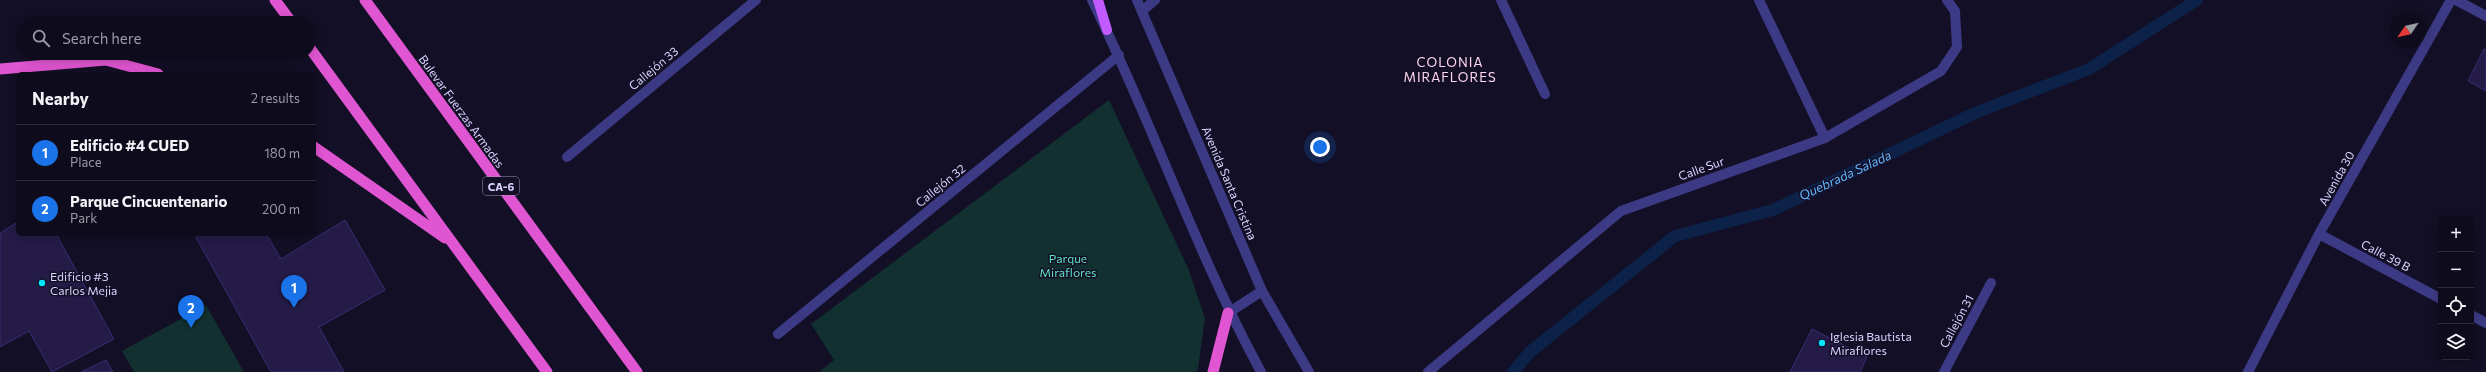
<!DOCTYPE html>
<meta charset="utf-8">
<style>
:root{--surface:#0e0b1c;--page:#171425;--text:#f1f3f6;--muted:#9b9ba3;--line:#2e2b3b;--accent:#1a73e8}
body{margin:0;font-family:Commissioner,sans-serif;background:var(--page);color:var(--text)}
.controls{position:absolute;right:12px;bottom:12px;display:grid;overflow:hidden;border-radius:6px;box-shadow:0 2px 10px #0003}
.controls button{width:36px;height:36px;display:grid;place-items:center;padding:0;border:0;border-bottom:1px solid var(--line);background:var(--surface);color:var(--text);font:20px sans-serif}
.compass{position:absolute;left:2390px;top:12px;width:36px;height:36px;border-radius:50%;background:var(--surface);box-shadow:0 2px 10px #0003;rotate:236deg}
.you{position:absolute;left:1320px;top:147px;width:14px;height:14px;margin:-10px;border:3px solid #fff;border-radius:50%;background:#1a73e8;box-shadow:0 0 0 6px #1a73e833}
.badge{display:grid;place-items:center;width:26px;height:26px;border-radius:50%;background:var(--accent);color:#fff;font-size:13px;font-weight:700}
.pin{position:absolute;translate:-50% -33px;filter:drop-shadow(0 1px 2px #0008)}
.pin::after{content:'';position:absolute;top:21px;width:14px;height:12px;background:inherit;clip-path:polygon(0 0,100% 0,50% 100%)}
.list{margin:0;padding:0;list-style:none}
h2{display:flex;justify-content:space-between;align-items:center;height:52px;margin:0;padding:0 16px;font-size:17px}
h2 small{font-size:13px;font-weight:400;color:var(--muted)}
.list li{display:grid;grid-template-columns:26px 1fr auto;gap:12px;align-items:center;box-sizing:border-box;height:56px;padding:0 16px;border-top:1px solid var(--line)}
.list b{display:block;font-size:15px;white-space:nowrap}
.list p{margin:0;font-size:13px;white-space:nowrap;color:var(--muted)}
.list em{font-size:13px;font-style:normal;color:var(--muted)}
.icon{flex:none;width:22px;height:22px;fill:none;stroke:currentColor;stroke-width:2;stroke-linecap:round;stroke-linejoin:round}
.map{position:relative;flex:none;width:2486px;height:372px;overflow:hidden}
.search{position:absolute;background:var(--surface);box-shadow:0 2px 10px #0003;left:16px;top:16px;width:300px;height:44px;display:flex;align-items:center;gap:10px;box-sizing:border-box;padding:0 14px;border-radius:22px;color:var(--muted);font-size:15px}
.panel{position:absolute;background:var(--surface);box-shadow:0 2px 10px #0003;left:16px;top:72px;width:300px;height:164px;border-radius:6px}
.map>svg:first-child{display:block}
.green{fill:#12302f}
.lines{fill:none;stroke-linecap:round;stroke-linejoin:round}
.stream{stroke:#0c2248;stroke-width:12}
.building{fill:#241b47;stroke:#3b2d73}
.service{stroke:#3d3a85;stroke-width:10}
.minor{stroke:#3d3a85;stroke-width:10}
.tertiary{stroke:#3d3a85;stroke-width:10}
.primary{stroke:#c25bff;stroke-width:10}
.trunk{stroke:#e055d1;stroke-width:11}
.poi-dot{fill:#00e5ff;stroke:#130f26;stroke-width:1.5}
.labels{text-anchor:middle;dominant-baseline:central;stroke-width:3;stroke-linejoin:round;paint-order:stroke}
.shield{fill:#130f26;stroke:#9e99be;stroke-width:1}
.shield-label{font-size:11px;font-weight:bold;fill:#d9d4ff}
.street-label{font-size:12px;fill:#d9d4ff;stroke:#130f26}
.park-label{font-size:12px;fill:#5fe0c0;stroke:#130f26}
.poi-label{font-size:12px;fill:#d9d4ff;stroke:#130f26;text-anchor:start}
.neighbourhood-label{font-size:13px;letter-spacing:1px;fill:#ffd6f0;stroke:#130f26}
.water-label{font-size:13px;font-style:italic;fill:#62b6ff;stroke:#130f26}
</style>
<div class="map">
<svg width="2486" height="372" viewBox="0 0 2486 372">
<rect width="100%" height="100%" fill="#130f26"/>
<path class="green" d="M1109,100L1188,268L1205,318L1198,369L1196,372H819L834,360L811,324Z
M206,305L244,372H134L122,351Z"/>
<g class="lines">
<path class="stream" d="M1513,372L1530,352L1675,236L1773,210L1975,113L2089,69L2197,0"/>
</g>
<path class="building" d="M2484,49L2486,50V91L2468,81Z
M345,220L385,290L319,327L344,372H271L194,234H266L281,259Z
M18,222V234H56L114,339L52,372L29,331L0,347V233Z
M1812,329L1867,357L1860,372H1790Z
M106,360L113,372H81Z"/>
<g class="lines">
<path class="service" d="M1501,0L1545,94
M1759,0L1825,138"/>
<path class="minor" d="M2456,0L2486,16
M1142,11L1155,0
M567,157L756,0
M2319,234L2441,299
M1228,313L1262,291
M2471,315L2486,323
M778,334L1119,55
M1428,372L1621,211L1825,138L1941,71L1957,47L1955,11L1947,0
M1944,372L1991,283
M2248,372L2319,234L2451,0"/>
<path class="tertiary" d="M1092,0C1152,122 1196,252 1261,372
M1137,0L1262,291L1309,372"/>
<path class="primary" d="M1098,0L1107,30"/>
<path class="trunk" d="M275,0L292,23
M365,0L637,372
M309,47L547,372
M0,69L106,60L158,74
M314,147L445,238
M1213,372L1228,313"/>
</g>
<g class="poi-dot">
<circle cx="42" cy="283" r="4"/>
<circle cx="1822" cy="343" r="4"/>
</g>
<g class="labels">
<rect class="shield" x="483" y="177" width="36" height="18" rx="3"/>
<g class="shield-label">
<text x="501" y="186">CA-6</text>
</g>
<g class="street-label">
<text transform="translate(653 68) rotate(-40)">Callejón 33</text>
<text transform="translate(462 111) rotate(54)">Bulevar Fuerzas Armadas</text>
<text transform="translate(1701 168) rotate(-20)">Calle Sur</text>
<text transform="translate(2336 178) rotate(-61)">Avenida 30</text>
<text transform="translate(1230 183) rotate(67)">Avenida Santa Cristina</text>
<text transform="translate(940 185) rotate(-39)">Callejón 32</text>
<text transform="translate(2386 255) rotate(28)">Calle 39 B</text>
<text transform="translate(1956 321) rotate(-62)">Callejón 31</text>
</g>
<g class="park-label">
<text x="1068" y="258">Parque<tspan x="1068" dy="14">Miraflores</tspan></text>
</g>
<g class="poi-label">
<text x="50" y="276">Edificio #3<tspan x="50" dy="14">Carlos Mejia</tspan></text>
<text x="1830" y="336">Iglesia Bautista<tspan x="1830" dy="14">Miraflores</tspan></text>
</g>
<g class="neighbourhood-label">
<text x="1450" y="62">COLONIA<tspan x="1450" dy="15">MIRAFLORES</tspan></text>
</g>
<g class="water-label">
<text transform="translate(1845 175) rotate(-25)">Quebrada Salada</text>
</g>
</g>
</svg>
<div class="controls">
<button>+</button>
<button>−</button>
<button><svg class="icon" aria-label="locate" viewBox="0 0 24 24"><circle cx="12" cy="12" r="6"/><path d="M12 2v4M12 18v4M2 12h4M18 12h4"/></svg></button>
<button><svg class="icon" aria-label="layers" viewBox="0 0 24 24"><path d="M12 4l9 5-9 5-9-5zM3 14l9 5 9-5"/></svg></button>
</div>
<svg class="compass" viewBox="-18 -18 36 36"><path d="M0-13l5 13h-10z" fill="#e53935"/><path d="M0 13l5-13h-10z" fill="#9b9ba3"/></svg>
<div class="you"></div>
<div class="pin badge" style="left:294px;top:308px">1</div>
<div class="pin badge" style="left:191px;top:328px">2</div>
<div class="search"><svg class="icon" aria-label="search" viewBox="0 0 24 24"><circle cx="10" cy="10" r="6"/><path d="M15 15l6 6"/></svg>Search here</div>
<section class="panel">
<h2>Nearby<small>2 results</small></h2>
<ul class="list">
<li><span class="badge">1</span><div><b>Edificio #4 CUED</b><p>Place</p></div><em>180 m</em></li>
<li><span class="badge">2</span><div><b>Parque Cincuentenario</b><p>Park</p></div><em>200 m</em></li>
</ul>
</section>
</div>
